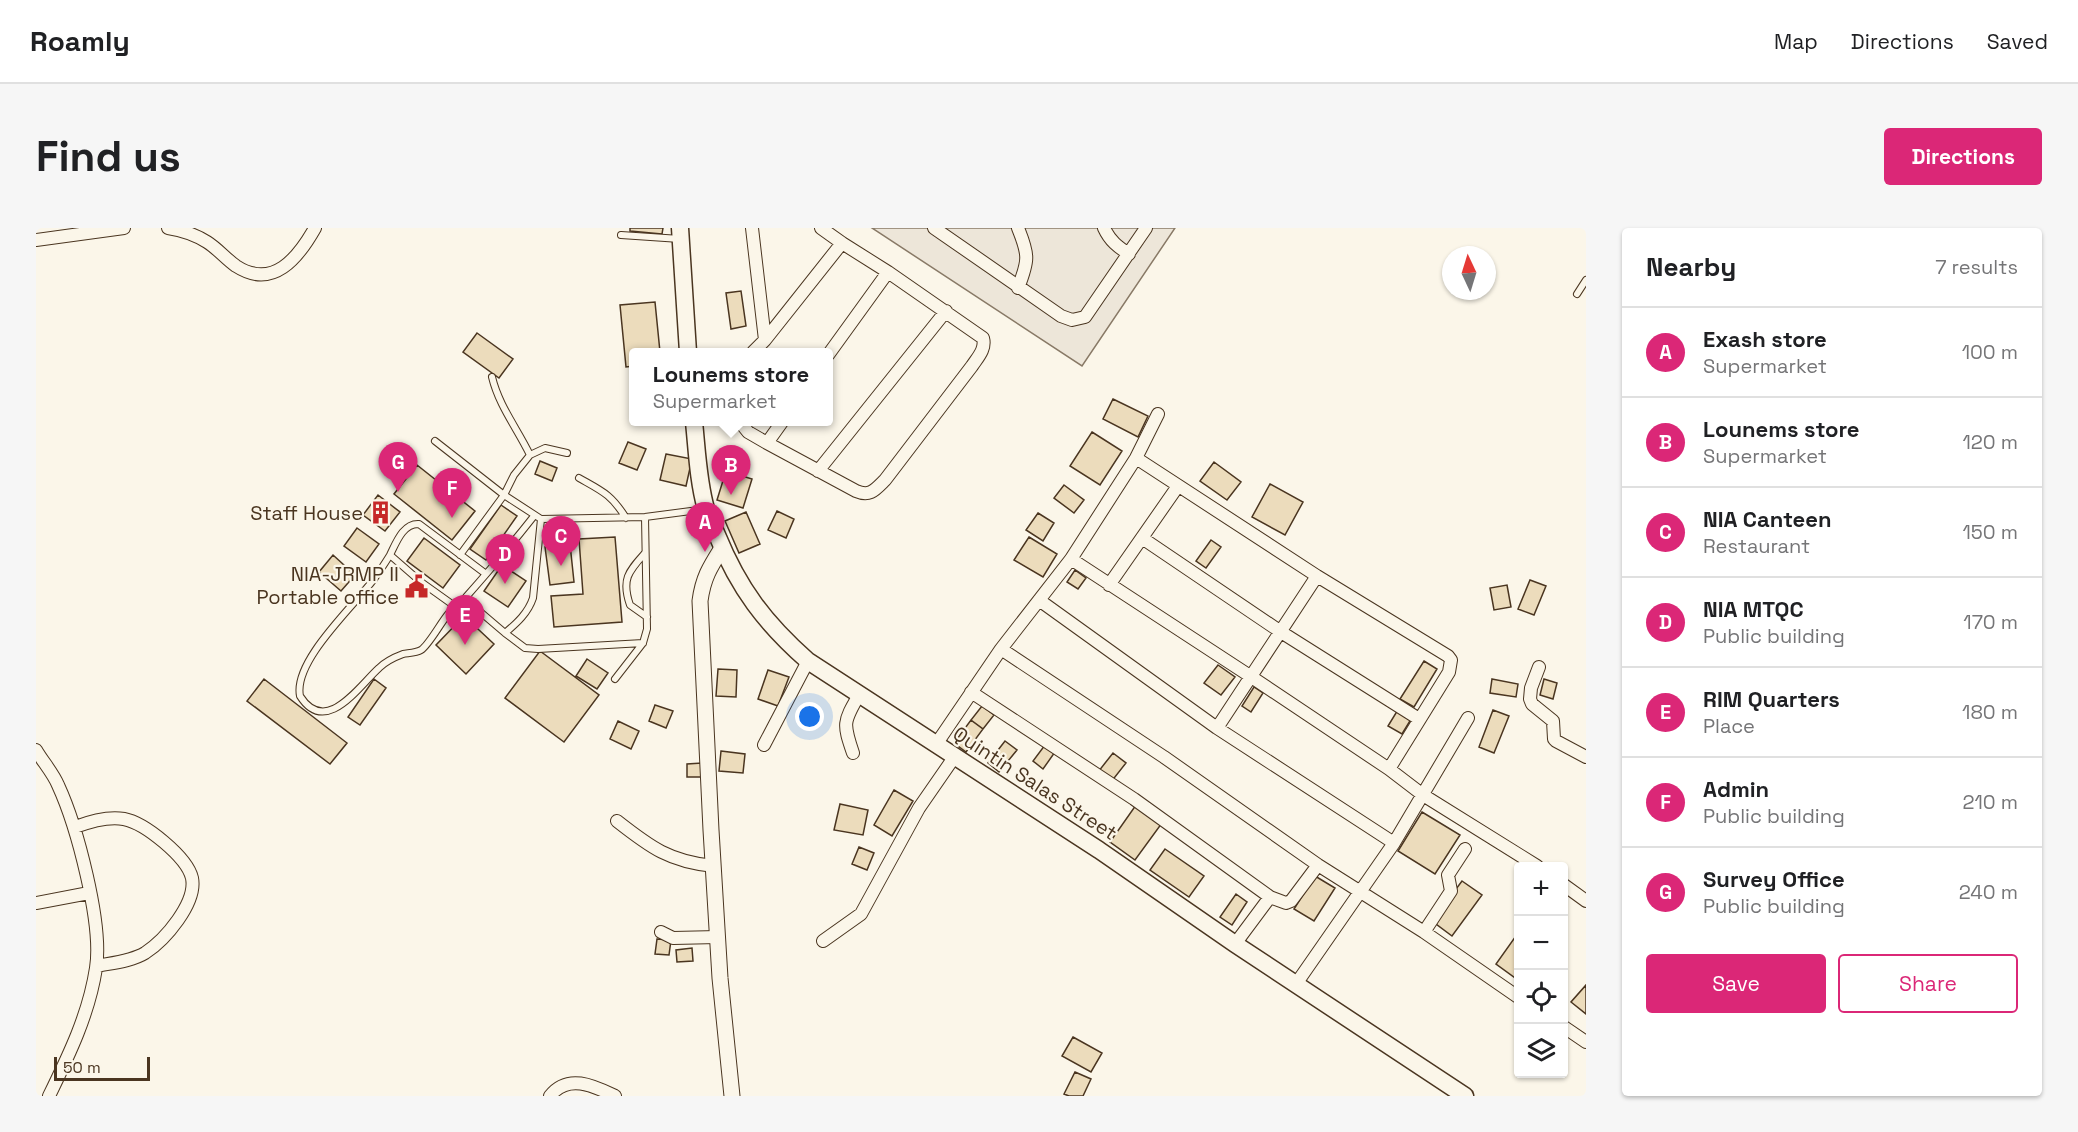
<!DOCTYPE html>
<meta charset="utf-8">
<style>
:root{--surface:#fff;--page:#f6f6f6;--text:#202124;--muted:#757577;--line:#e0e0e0;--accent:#db2777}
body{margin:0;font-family:"Space Grotesk",sans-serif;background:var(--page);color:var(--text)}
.controls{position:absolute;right:18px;bottom:18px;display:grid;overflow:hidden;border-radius:6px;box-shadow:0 2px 4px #0004}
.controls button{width:54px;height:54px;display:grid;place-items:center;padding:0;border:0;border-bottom:2px solid var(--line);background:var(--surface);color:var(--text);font:30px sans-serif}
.compass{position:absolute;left:1406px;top:18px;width:54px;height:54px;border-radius:50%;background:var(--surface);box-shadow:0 2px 4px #0004;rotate:356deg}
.scale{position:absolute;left:18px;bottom:15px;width:96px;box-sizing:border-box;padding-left:6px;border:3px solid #4a3520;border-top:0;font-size:16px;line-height:21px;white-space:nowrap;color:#4a3520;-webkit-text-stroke:4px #fbf6e9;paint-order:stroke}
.you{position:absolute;left:774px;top:489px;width:21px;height:21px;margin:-15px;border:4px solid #fff;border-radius:50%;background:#1a73e8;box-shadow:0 0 0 9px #1a73e833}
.badge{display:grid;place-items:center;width:39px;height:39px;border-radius:50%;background:var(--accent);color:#fff;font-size:20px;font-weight:700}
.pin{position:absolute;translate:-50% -50px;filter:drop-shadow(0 2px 3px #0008)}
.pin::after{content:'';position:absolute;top:32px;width:21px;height:18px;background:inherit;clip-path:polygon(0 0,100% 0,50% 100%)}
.popup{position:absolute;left:593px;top:120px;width:204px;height:78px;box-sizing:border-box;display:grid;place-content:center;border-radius:6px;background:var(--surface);filter:drop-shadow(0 2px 4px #0005);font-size:20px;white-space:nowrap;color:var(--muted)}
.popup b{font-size:22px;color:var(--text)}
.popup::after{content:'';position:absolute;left:50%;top:100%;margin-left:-12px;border:12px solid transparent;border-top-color:var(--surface)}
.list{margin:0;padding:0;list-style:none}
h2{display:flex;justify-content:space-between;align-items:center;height:78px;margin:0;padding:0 24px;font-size:26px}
h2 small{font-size:20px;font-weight:400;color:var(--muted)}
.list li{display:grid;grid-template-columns:39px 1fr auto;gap:18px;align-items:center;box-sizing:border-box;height:90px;padding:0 24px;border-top:2px solid var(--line)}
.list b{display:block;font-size:22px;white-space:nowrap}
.list p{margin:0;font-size:20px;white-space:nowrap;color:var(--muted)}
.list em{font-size:20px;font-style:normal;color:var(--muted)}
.actions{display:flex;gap:12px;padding:18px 24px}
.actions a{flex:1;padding:14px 0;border:2px solid var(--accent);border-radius:6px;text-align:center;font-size:21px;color:var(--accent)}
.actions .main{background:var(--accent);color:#fff}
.icon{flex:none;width:33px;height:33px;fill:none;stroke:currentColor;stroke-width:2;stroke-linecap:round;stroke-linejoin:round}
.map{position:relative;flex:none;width:1550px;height:868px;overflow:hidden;border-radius:6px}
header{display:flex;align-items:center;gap:36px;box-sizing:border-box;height:84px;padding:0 30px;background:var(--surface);border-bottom:2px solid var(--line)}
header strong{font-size:28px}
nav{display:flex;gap:33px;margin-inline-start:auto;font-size:21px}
.intro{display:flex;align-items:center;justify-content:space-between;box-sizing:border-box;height:144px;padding:0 36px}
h1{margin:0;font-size:42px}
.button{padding:15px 27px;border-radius:6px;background:var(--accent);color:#fff;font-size:21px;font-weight:700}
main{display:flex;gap:36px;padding:0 36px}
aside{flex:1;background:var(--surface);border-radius:6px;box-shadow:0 2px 4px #0004}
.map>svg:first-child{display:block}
.green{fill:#ede6d9;stroke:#887966;stroke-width:1.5}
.building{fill:#ecdcbc;stroke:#4a3520;stroke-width:1.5}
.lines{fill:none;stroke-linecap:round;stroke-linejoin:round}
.service-casing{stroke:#4a3520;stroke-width:8}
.minor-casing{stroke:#4a3520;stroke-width:14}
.tertiary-casing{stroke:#4a3520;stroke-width:17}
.secondary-casing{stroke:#4a3520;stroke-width:19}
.service{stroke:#fbf6e9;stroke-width:6}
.minor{stroke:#fbf6e9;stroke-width:12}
.tertiary{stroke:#fbf6e9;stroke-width:15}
.secondary{stroke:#fbf6e9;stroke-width:16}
.labels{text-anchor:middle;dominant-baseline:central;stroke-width:4.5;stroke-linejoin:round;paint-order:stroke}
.poi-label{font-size:20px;fill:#4a3520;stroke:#fbf6e9;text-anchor:end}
.street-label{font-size:20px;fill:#4a3520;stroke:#fbf6e9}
</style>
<header>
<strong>Roamly</strong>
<nav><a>Map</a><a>Directions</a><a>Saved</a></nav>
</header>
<div class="intro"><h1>Find us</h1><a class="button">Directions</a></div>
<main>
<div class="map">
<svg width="1550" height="868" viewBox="0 0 1550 868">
<rect width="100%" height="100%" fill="#fbf6e9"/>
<path class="green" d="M836,0H1139L1046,138Z"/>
<path class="building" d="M594,0H627L626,6L594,3Z
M705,63L710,98L695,101L690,65Z
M619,74L624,124H598V138L590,139L584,77Z
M441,105L477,131L463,150L427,124Z
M1077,171L1112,188L1102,209L1067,191Z
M1056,204L1086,223L1064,257L1034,238Z
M592,214L610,221L601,242L583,235Z
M630,226L656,231L650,258L624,252Z
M504,233L521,240L516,253L499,246Z
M1178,234L1205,254L1191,272L1164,253Z
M381,237L439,283L416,312L358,266Z
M690,243L716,251L707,280L681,272Z
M1234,256L1267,274L1249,307L1216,289Z
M1028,257L1048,272L1038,285L1018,270Z
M342,267L364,284L349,303L327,287Z
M465,277L481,288L450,332L434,321Z
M741,283L758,291L750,310L732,302Z
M710,284L724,316L703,325L689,293Z
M1002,285L1018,295L1007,313L990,302Z
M321,300L343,316L330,334L308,318Z
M579,309L586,394L518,399L515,368L547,366L543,311Z
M993,309L1021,326L1007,349L978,332Z
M388,310L424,337L407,360L371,333Z
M1175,312L1185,319L1170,340L1160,333Z
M534,316L538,354L514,357L509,319Z
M297,327L319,347L305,363L283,344Z
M466,337L490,353L472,379L448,363Z
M1039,342L1050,350L1042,361L1031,354Z
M1494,352L1510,358L1498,387L1482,381Z
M1471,357L1475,379L1458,382L1454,360Z
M428,388L458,416L430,446L400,417Z
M504,423L563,467L528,514L469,470Z
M551,431L572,445L561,461L540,448Z
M1388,433L1401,441L1378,479L1364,471Z
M1182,437L1199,449L1185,467L1168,455Z
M682,441L701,442L700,469L680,468Z
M732,442L753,449L742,478L722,471Z
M228,451L311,515L294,536L211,473Z
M338,451L350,460L324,497L312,489Z
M1456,451L1482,456L1480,469L1454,465Z
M1508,451L1521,455L1517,471L1504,467Z
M1218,459L1227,465L1215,484L1206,478Z
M619,477L637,483L630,500L613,493Z
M946,478L958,487L947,501L935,492Z
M1363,480L1377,488L1366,506L1352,498Z
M1457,482L1473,488L1458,525L1443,519Z
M935,492L947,501L930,524L918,515Z
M582,493L603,503L595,521L574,511Z
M969,513L981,522L963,544L952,535Z
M1009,517L1019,524L1007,541L997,533Z
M685,523L709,526L707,545L683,543Z
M1077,525L1090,535L1075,554L1062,544Z
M666,535L667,549H651V536Z
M858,562L877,573L856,608L838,597Z
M804,576L832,582L827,607L798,602Z
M1100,577L1126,595L1099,632L1074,614Z
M1386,584L1424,607L1399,646L1362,623Z
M823,619L838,625L831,642L816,636Z
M1129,621L1168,648L1153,669L1114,642Z
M1279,648L1299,660L1278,693L1258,681Z
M1426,653L1446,667L1416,708L1396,693Z
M1200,666L1211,674L1196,697L1184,689Z
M1482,705V752L1460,736Z
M621,711L635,712L633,727L619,726Z
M656,720L657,733L641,734L640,722Z
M1550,757V786L1535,774Z
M1037,809L1066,825L1055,844L1026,828Z
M1039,844L1055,851L1047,868H1033L1028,866Z"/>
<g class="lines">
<defs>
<path id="service" d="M585,7L644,11
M1541,66L1550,52
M399,213L468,267L505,291L609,289L670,281
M494,227L509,220L531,225
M543,250C566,263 575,266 590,290
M609,325C593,343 585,351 594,377L611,389
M354,327C360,315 367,295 383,296L450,346
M424,327L468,267L478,247L494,227C481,200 463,178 456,149
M429,371L469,405C481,395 492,385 497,370L505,291
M420,379L385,354L354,327C349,335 344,343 338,351C318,378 257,433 264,468C290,509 323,458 343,440C349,434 359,429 367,426C372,425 380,425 385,422C393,417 405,394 413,385C418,380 424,375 430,369C453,343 476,316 498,288
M469,405L489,420L502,421L607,415
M579,451L607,415L611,401L609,289"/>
<path id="minor" d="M132,0C145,2 160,7 171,14C182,21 190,31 200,38C237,62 262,30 279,0
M716,0L729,112L717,124
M785,0L806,15
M898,0L1025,88L1036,92L1049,89L1110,0
M982,0C993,27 993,32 982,60
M1068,0C1074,13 1082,19 1093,26
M0,12L88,0
M729,112L806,15L852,44L947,110C950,121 942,129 936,138L849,252C839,262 834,269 820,263L731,215
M792,127L852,44
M704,194L712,204L731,215L746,194
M1100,230L1281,348L1412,428L1415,432L1413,444L1353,541
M782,243L910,83
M1106,310L1245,404L1383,491
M1035,331L1214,448L1353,541L1387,567L1501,638
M1073,357L1142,258
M1003,372L1181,500L1358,615
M965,421L1128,529L1282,637L1388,704L1482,769
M1503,439L1495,460L1494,471L1496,476L1517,493L1518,511L1520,513L1550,529
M935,464L1098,571L1234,669L1250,675L1255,673L1282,637
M1181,500L1281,348
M901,515L965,421L1035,331L1100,230L1122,186
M728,517L772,433
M0,522C7,534 17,545 22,557C41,598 67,696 60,740C53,786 33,827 13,868
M817,525C807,496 807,494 823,467
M581,593C614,619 634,634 678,638
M39,599C55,593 72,588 88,591C109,595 151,629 156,650C161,675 129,712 109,725C96,733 76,735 61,738
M1528,657L1550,673
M0,675L53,665
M625,704L637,710L682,709
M1388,704L1415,663L1412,647L1429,621
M787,713L825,686L883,580L919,528
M1199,716L1234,669
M1260,756L1358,615L1432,490
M1528,799L1550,814
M514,868C532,845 558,858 579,868"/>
<path id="tertiary" d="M686,320C674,339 667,350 664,373L675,602L684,750L696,868"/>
<path id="secondary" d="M644,0L652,124
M658,194C661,222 662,253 670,281C673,290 677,298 681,307C703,361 729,395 772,433L1063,622L1199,716L1429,868"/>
</defs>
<use href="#service" class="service-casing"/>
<use href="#minor" class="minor-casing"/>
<use href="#tertiary" class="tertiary-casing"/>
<use href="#secondary" class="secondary-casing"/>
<use href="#service" class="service"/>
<use href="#minor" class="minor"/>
<use href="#tertiary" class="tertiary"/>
<use href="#secondary" class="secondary"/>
</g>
<defs>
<symbol id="building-bare" viewBox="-9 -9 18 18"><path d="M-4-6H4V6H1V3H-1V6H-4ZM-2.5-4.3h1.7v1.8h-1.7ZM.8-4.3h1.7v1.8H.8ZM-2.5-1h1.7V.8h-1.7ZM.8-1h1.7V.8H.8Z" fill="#c62828" stroke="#fbf6e9" stroke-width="2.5" paint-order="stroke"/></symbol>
<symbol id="civic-bare" viewBox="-9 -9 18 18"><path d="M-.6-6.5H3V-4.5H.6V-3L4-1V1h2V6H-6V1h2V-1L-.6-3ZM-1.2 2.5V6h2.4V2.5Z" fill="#c62828" stroke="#fbf6e9" stroke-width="2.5" paint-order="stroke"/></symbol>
</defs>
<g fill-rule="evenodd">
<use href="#building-bare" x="328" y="268" width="33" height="33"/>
<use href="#civic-bare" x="364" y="342" width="33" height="33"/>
</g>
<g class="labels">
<g class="poi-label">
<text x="327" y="285">Staff House</text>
<text x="363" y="346">NIA-JRMP II<tspan x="363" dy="23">Portable office</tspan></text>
</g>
<g class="street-label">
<text transform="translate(999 555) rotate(33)">Quintin Salas Street</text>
</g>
</g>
</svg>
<div class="controls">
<button>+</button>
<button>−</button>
<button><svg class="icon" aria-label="locate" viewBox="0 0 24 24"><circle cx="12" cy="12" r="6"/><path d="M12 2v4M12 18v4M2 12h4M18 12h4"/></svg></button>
<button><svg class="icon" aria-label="layers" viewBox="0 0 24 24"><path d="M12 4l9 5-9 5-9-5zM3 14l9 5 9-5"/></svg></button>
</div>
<svg class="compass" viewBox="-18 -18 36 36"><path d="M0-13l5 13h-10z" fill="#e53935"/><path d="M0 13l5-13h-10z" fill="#757577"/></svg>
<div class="scale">50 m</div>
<div class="you"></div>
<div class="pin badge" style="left:669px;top:324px">A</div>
<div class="pin badge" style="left:695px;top:267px">B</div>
<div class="popup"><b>Lounems store</b>Supermarket</div>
<div class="pin badge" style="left:525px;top:338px">C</div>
<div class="pin badge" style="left:469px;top:356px">D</div>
<div class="pin badge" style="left:429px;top:417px">E</div>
<div class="pin badge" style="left:416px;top:290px">F</div>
<div class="pin badge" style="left:362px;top:264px">G</div>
</div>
<aside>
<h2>Nearby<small>7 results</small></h2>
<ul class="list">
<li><span class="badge">A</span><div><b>Exash store</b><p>Supermarket</p></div><em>100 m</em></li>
<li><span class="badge">B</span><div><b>Lounems store</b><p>Supermarket</p></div><em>120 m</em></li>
<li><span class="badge">C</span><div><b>NIA Canteen</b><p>Restaurant</p></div><em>150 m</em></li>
<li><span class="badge">D</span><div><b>NIA MTQC</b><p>Public building</p></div><em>170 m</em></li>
<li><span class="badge">E</span><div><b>RIM Quarters</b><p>Place</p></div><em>180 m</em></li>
<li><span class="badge">F</span><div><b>Admin</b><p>Public building</p></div><em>210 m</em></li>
<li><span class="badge">G</span><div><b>Survey Office</b><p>Public building</p></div><em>240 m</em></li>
</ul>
<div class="actions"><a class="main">Save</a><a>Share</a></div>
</aside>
</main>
